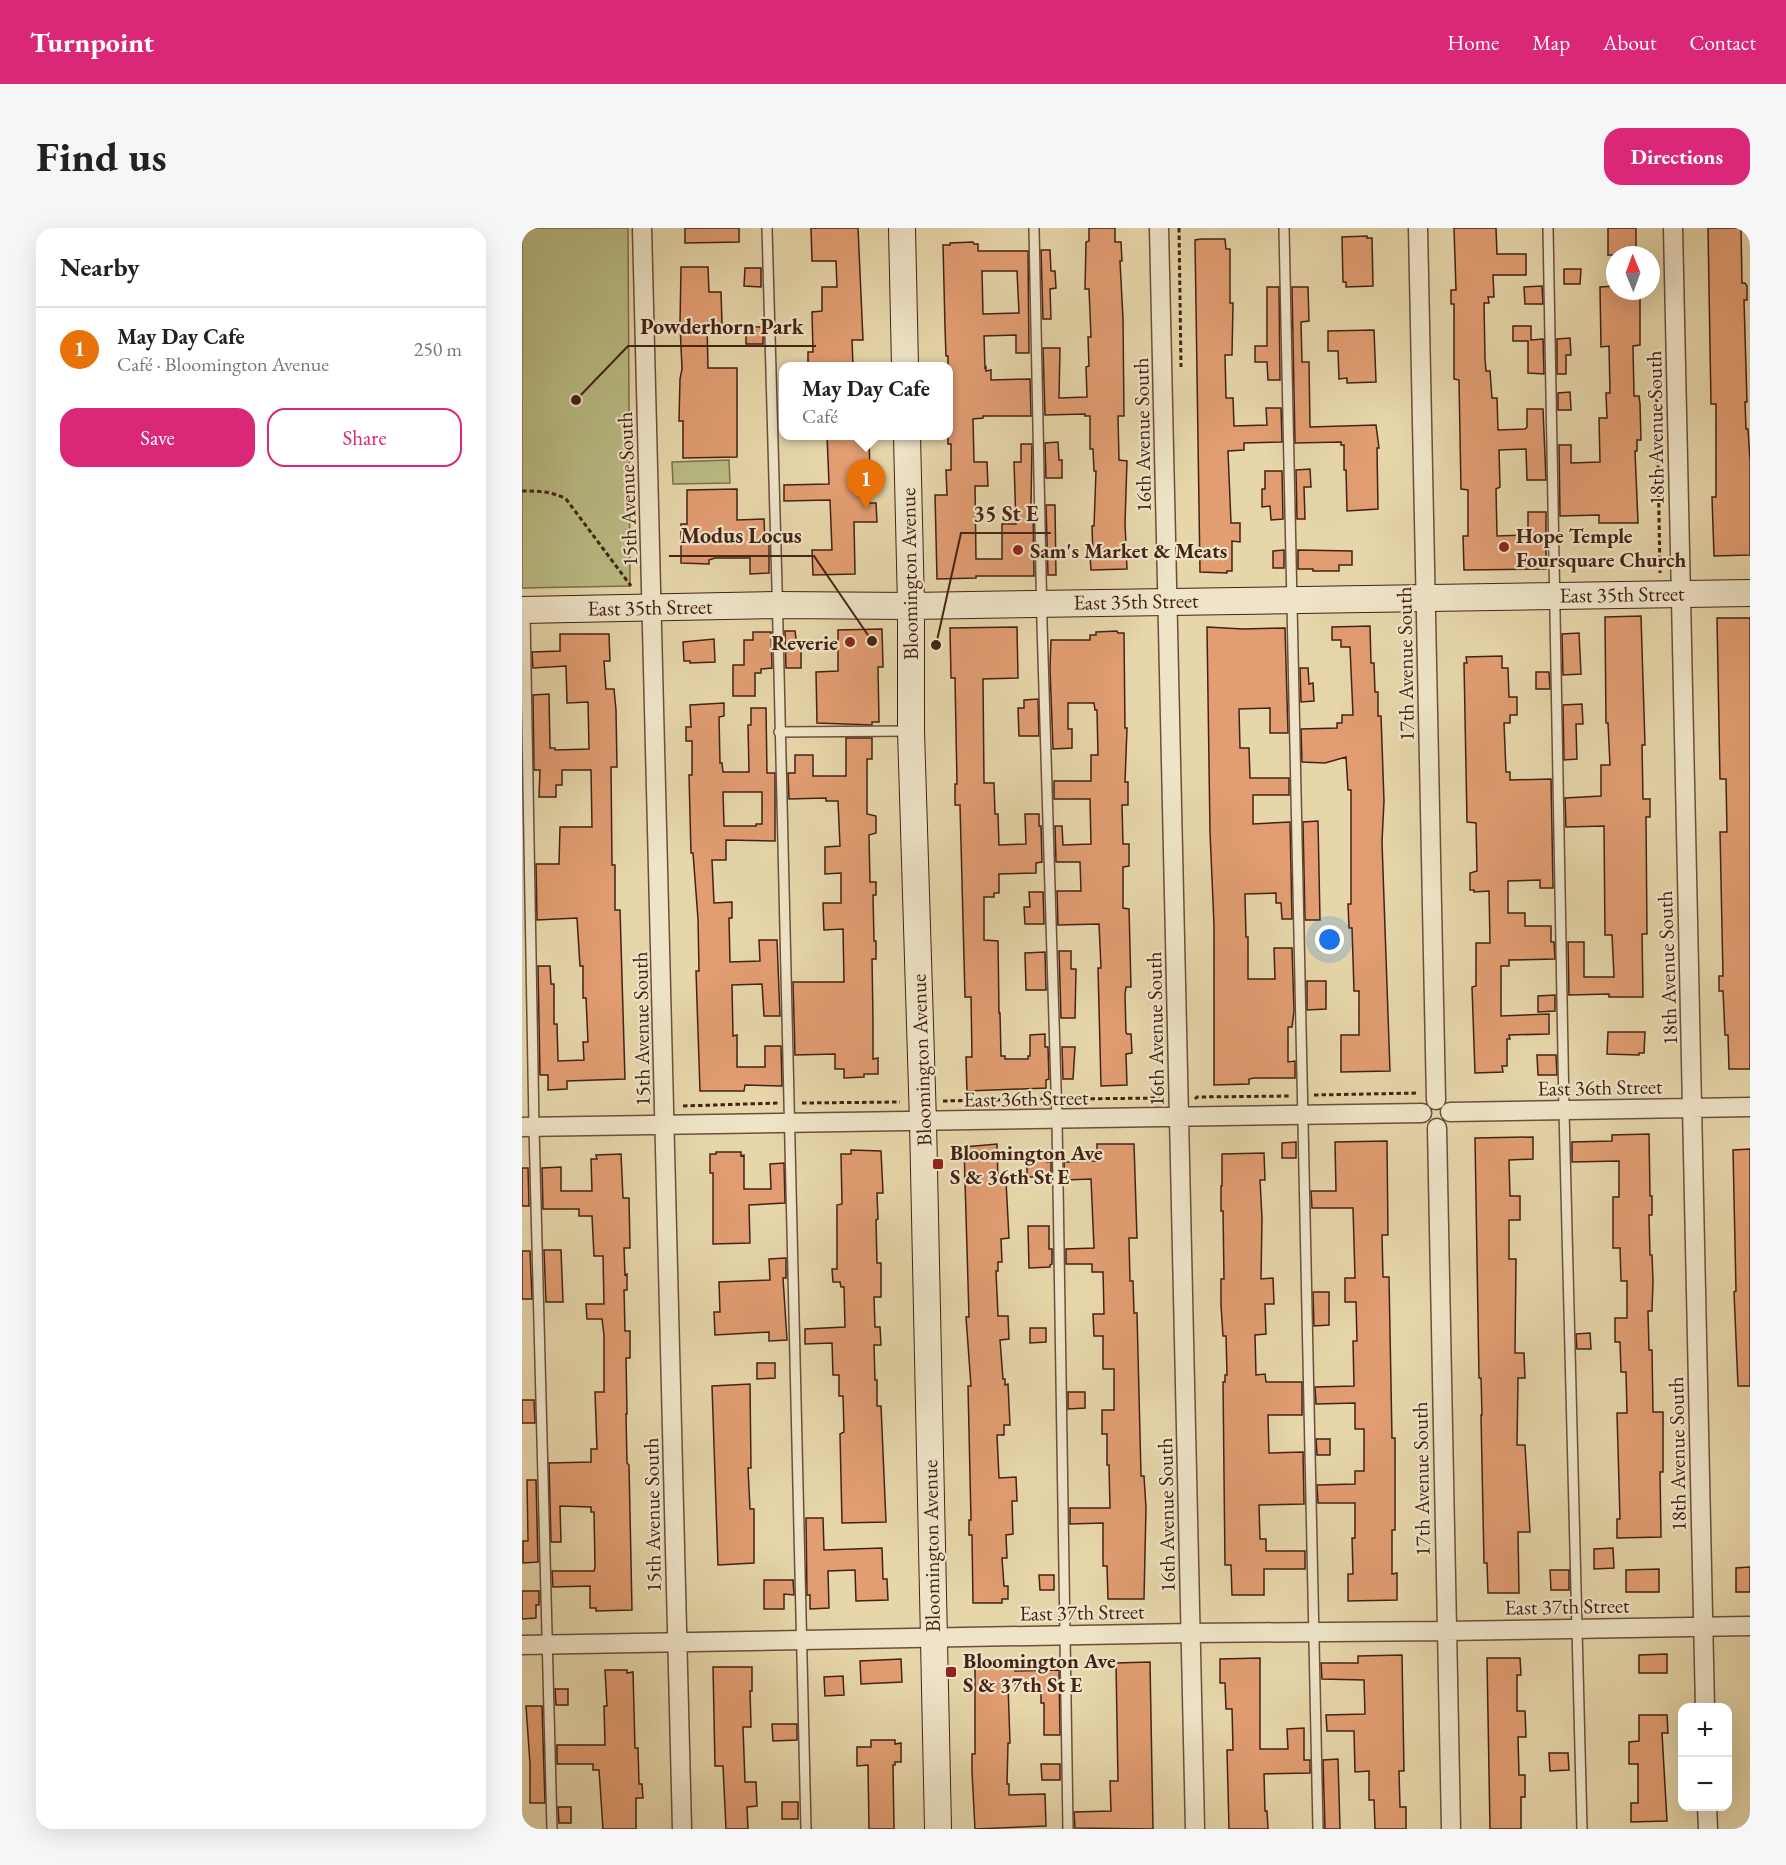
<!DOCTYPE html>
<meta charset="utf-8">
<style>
:root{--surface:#fff;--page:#f6f6f6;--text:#222;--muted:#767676;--line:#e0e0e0;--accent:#db2777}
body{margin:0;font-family:"EB Garamond",serif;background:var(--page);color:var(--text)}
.controls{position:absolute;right:18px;bottom:18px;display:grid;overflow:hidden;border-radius:12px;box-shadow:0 6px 24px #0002}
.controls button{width:54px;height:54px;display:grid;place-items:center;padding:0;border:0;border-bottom:2px solid var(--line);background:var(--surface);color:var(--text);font:30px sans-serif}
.compass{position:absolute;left:1084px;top:18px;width:54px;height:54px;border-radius:50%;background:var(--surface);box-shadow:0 6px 24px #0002;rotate:359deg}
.you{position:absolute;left:808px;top:712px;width:21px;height:21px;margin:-15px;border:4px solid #fff;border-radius:50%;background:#1a73e8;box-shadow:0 0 0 9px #1a73e833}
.badge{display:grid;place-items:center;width:39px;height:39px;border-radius:50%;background:var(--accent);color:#fff;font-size:20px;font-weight:700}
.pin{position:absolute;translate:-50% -50px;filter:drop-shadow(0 2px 3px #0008)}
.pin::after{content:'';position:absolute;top:32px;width:21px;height:18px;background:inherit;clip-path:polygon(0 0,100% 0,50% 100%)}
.popup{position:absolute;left:257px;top:134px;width:174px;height:78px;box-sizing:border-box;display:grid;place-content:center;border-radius:12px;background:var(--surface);filter:drop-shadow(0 2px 4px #0005);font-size:20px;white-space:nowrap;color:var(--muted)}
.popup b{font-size:22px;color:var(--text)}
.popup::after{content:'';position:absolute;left:50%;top:100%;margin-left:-12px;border:12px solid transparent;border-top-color:var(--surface)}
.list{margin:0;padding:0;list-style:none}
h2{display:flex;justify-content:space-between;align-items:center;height:78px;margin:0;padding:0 24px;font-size:26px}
h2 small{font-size:20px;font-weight:400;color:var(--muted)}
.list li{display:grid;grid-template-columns:39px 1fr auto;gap:18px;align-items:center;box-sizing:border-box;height:84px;padding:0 24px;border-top:2px solid var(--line)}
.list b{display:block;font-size:22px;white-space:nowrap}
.list p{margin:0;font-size:20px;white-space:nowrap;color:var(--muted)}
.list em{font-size:20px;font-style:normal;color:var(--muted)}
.actions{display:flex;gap:12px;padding:18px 24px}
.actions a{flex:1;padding:14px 0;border:2px solid var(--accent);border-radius:18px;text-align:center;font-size:21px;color:var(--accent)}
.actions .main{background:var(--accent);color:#fff}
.map{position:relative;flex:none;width:1228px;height:1601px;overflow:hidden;border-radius:18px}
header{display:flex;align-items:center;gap:36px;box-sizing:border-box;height:84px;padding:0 30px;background:var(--accent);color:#fff}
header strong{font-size:28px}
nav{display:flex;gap:33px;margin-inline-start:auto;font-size:21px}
.intro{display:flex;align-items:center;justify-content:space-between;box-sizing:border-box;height:144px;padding:0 36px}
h1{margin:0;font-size:42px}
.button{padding:15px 27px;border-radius:18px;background:var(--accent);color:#fff;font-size:21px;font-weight:700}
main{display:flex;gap:36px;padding:0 36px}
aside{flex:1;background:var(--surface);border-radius:18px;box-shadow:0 6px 24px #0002}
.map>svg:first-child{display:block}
.green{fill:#babc85;stroke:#7f6f4e;stroke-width:1.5}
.building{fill:#e29d72;stroke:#442216;stroke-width:1.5;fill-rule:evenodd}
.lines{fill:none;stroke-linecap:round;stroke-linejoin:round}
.lane-casing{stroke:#6c4f3b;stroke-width:12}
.street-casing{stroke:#6c4f3b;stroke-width:21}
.secondary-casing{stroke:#442216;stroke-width:28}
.path{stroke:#442216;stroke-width:3;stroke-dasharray:4.5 3;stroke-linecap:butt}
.lane{stroke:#efe4c8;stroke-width:9}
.street{stroke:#efe4c8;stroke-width:18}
.secondary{stroke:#efe4c8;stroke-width:26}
.poi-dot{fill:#8f2418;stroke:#efe4c8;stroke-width:2}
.labels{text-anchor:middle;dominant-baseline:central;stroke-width:4.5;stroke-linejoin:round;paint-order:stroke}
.street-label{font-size:21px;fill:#442216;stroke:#efe4c8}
.poi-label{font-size:21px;font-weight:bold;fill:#442216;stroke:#efe4c8;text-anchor:start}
.leader{fill:none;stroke:#442216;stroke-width:2}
.callout-dot{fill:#442216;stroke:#efe4c8;stroke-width:2}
.callout-label{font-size:22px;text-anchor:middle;font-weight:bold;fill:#442216;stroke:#efe4c8;stroke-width:4.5;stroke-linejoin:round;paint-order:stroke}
</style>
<header>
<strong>Turnpoint</strong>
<nav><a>Home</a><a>Map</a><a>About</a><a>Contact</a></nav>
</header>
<div class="intro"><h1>Find us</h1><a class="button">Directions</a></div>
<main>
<aside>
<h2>Nearby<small></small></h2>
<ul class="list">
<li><span class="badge" style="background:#e8710a">1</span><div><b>May Day Cafe</b><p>Café · Bloomington Avenue</p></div><em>250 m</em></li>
</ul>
<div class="actions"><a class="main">Save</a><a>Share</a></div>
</aside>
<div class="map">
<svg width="1228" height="1601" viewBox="0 0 1228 1601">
<rect width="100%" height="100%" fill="#e6d6aa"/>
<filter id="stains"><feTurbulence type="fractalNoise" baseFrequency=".00333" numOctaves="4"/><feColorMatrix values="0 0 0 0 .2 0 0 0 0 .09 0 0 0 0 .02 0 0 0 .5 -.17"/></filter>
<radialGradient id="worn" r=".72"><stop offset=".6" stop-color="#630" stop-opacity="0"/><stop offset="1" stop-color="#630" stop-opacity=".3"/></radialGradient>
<path class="green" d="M0,0H106L108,358L0,360Z
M207,232L208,255L151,256L150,234Z"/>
<path class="building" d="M163,0H217V14L163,15Z
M289,0H336L341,112H330L331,138H286V124H291L290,84L300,83V59H315L314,33H290Z
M567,0H593V14H599L600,33H598L601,91L602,188H596L597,232L605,233L603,295L605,341L569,342L568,328L571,327L570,298H572L574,243H572L571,221H568V188H563V186L523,187L521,120H538L537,170L565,169L564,139L567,138L566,109H569L567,61H563L564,14L567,13Z
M932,0H974L975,26H1004V47H971L972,69H966L967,75H962L963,131L964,143H968L970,170H975L976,202L1003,201L1005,199V181H1021L1024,252H1005L1004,221L977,222L978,259L974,261L975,308L1006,307V284H1024V341L942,342L941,308H946V262L939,261L937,152L932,151V76H929V62H934Z
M1086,0H1114V27H1086Z
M1186,0H1219L1220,55H1223L1225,58V72H1222L1225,174H1223L1224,201H1226L1228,233V327L1192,328L1190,269H1194V176H1189Z
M845,8V10H850L851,58L824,59V54H821L820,9Z
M679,11H703L704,21H708V75H711L710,127H703L704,170H711L712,198L745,197L744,180H759L760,214L722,215V222L706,223L709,295H718V314L710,313V343H705V345L678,344L673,12Z
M451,14L452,16H456V23H506L507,125H494V107L462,108L463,140L464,139V143L469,142V152L508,151L509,188H461V190L451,191L452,234H465L466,258H453L454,331H480V296H494L492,234H499V216H510L509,277H511L512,348H454V350L415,351L413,267H425L424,242H429V216H426V128H424L423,99L421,17H428V15ZM460,43H495L497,85L461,86Z
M519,22H528L529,43H533L534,60L528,61L529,91H521Z
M159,39H186L187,64H199L200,95L185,96L186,140H215V229L161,230V193H157L158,151L160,141L158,96Z
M223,40H239V59L222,58Z
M1042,41H1059L1058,56H1042Z
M1020,58L1021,76H1003L1002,59Z
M1093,58V63H1111V66H1118V117L1111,118L1112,168H1117L1118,176L1119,212H1115V223H1113L1116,295H1077V287L1038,288L1037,217H1049V235L1078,234L1077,190H1085L1084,165H1088L1087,118L1079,119L1078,59Z
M745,59H757L758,152H746L745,134H733V118H745Z
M770,59H786L787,93L779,94L780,134H787L788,199L854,197L857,220H855L856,281L825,283L824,242H822V217H819V214L773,215Z
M991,98H1009V112L1021,111L1022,146L1006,145V113H991Z
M224,99H241V116H224Z
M852,102L854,154L825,155V150L817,151L816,123H806V103Z
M1048,110L1049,127H1044V146H1035V111Z
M1048,164L1049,182H1036V165Z
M305,207H347L348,248H345L346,275H354L355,294H332L333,346L291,347L290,322H310L308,272L262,273V257L307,256Z
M536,214L537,232H540V250H524L523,215Z
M788,241L789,259H782L783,291H775L774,242Z
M743,243H760L761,291L749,292L748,278L740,279V261H743Z
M215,261V292L242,291L243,315H247V345L228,346V330H193L187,332V336L159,335V296H165V262Z
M524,277H533L534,347H526Z
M762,322V340H751V323Z
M776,322L830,323V337H817V343H791V341H776Z
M1119,388L1123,517H1120L1121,571H1128V589H1124L1125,706H1120L1121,769H1087V766L1047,767L1046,714H1062V749H1092L1090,707H1083L1082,598L1044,599L1043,570L1079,568V537H1088L1086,495H1084L1083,389Z
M1195,390H1228V841H1207L1206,807H1203L1201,763H1197V748H1201L1198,604H1205L1204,551H1198Z
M848,398L849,435H852L853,464H856V488H859L862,573L860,614L868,843L819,844V807H837V763H832L830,700H827L826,676H829V562H826L824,529L803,535L780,534L779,501L815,500V495H820V487H831L828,419H819V412H810V399Z
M495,399L496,450L461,451L462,555H472L473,586H476L477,617L504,616L503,586H517V598H519L520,634L514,635V645L477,646V665H472V669H462V712L476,713L477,785H478L479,828H483V831H506V828H508V807L523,806V819H526L527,851L524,852V860L445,863L444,829H450L449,769H443L438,577H433V556H435L433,450H429L428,400Z
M685,399L721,401L763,400L766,505H748V480L717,481L718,520H727L728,550H767V567H731V596L768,594L770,691H760L759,675H754V665L723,666L724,709H726V751H753L752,720H770L772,783L770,799H766V834L773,833V850H732L727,851V856L692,857V697L688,604Z
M360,401L361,439H356L357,494H350V497L295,495L294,444L316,443V402Z
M263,403H273L275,418H279V440H264Z
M595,403L596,405H602L603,500H605L603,554H606V577H600L601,616H607V638L601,639V680L607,681L609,759H604L603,767L604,804L605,806H609L610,825L604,826L605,857L579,858L576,740H579L577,696L536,697L535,663H559L558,634H534L533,598H540L541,617L569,616L568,571H532V553H569V527H576L575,482H573L572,475H546V501H550V520L531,521L528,440L529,412H568V407H574V404Z
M231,404H249L250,440L239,441V445H233V468H211V437H222V412H231Z
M1057,405L1059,446L1041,447L1040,406Z
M38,406H87L88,433H82L84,461H92L94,482L95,539H89L90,637H93V682H98L103,851L45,853V861L26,862V847H18L16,738H28L29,756H32V796H35L36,833L62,832L61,814H66L64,770H61V738H58L55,690L15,692L14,636H37L38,599H70L69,542H40V557H34V569H17L18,542H12L11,467L27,466L28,520H33V522L67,521L66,474L45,475L44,438L11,440L10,424L38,423Z
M192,411L193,434L168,435V433H162L161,414Z
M980,428V440H986L987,469H995V487H988V495H982L984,544H988V552L1029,551L1031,660H1018V652L986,653V685H1003V698H1029V714H1032L1033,731L987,732V738H979V788L1027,786V806L987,807L988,811H985V838H980L981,844L953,845L950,759L954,758V715H968L967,663L952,664V662H948V645L955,643L954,595L945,594L942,435H945L944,429Z
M778,440H786L787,456L791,455L792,473L779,474Z
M1014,444H1027L1028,461H1014Z
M516,471L517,508H497L496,480H502V472Z
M202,475V488L197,489L198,535H200L201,544H227L226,497H229V480H244L245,545H253V613L204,612V632H190L192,675L210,674V690H207L208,734L238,733L237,712H255L258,788H242L240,756L210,757L211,808L215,807V839H243V818H259L260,858L223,857L222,863H178L174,743H177L176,691L171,625H169L167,547H170V513H164V499H169L168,477ZM201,564H240V596H234V598H202Z
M1060,476L1061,496H1054L1055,531L1042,532L1041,477Z
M324,510H350V531H345V586L354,588V605L347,607L348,654H354V667H351L352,713H354V731H350L351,792V831L356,830V846H342V849L322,850V841H313V826L273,827L271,754H322L321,701L302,702L301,675H319V645L303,646V619L318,618L316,573H304V570L267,571L266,545H273V527H291V548H324Z
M796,593L798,692H783L781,594Z
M507,664H521L522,696H503L502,679H508Z
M537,723H549V741H554L553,790H539Z
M523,724L524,762H504L503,725Z
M785,753H804V781L785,782Z
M1033,767V783L1016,784V768Z
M1086,804H1123L1122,825H1117V827L1085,826Z
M540,819H553L551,851H541Z
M1015,827H1034L1035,847H1016Z
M1127,906L1128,968H1130V987H1127L1128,1027H1130L1131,1053L1130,1083H1126L1127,1122H1130L1131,1184H1141V1244H1138L1139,1309L1095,1310V1291H1098L1095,1185H1105L1104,1144H1099L1098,1114H1093V1090H1105V1053H1099L1098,1020H1091V969H1097V933L1050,934V914L1090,913V907Z
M1011,909V931L987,932L988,968H998V992H987V1031H994L993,1125H1002L1003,1150H996L995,1217H1003L1008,1304H996L997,1365H966L965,1335H962L959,1187H960L959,1150H957L953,910Z
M865,913L866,1007H860L861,1049H867L870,1210H873V1302H870V1346L875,1345V1372L826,1373V1346H831L830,1310H833V1275H796L795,1257L833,1256V1243H842V1201H833V1175L794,1176L793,1159L832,1158L831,1113H835L834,1074H823V1050H833L831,980H790L789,963H814L813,914Z
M774,914V930H760V915Z
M475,916L476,953H484L487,1010L479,1011L480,1034H476V1043H474L476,1088H486L487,1111L478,1112L481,1151H483V1157L486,1156L488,1197H482V1207H475L477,1250L494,1249L495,1273H490L491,1306L484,1307L485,1330H480L482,1358H486V1371H480V1375H451L450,1307H447V1292H449L446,1158H449L444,1089H447L442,919Z
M575,916H612L615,1010H607L608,1053H611L612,1085H615L619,1248H622L624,1280L622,1371H586L585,1338H581V1295L548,1296V1280H588L587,1237H585V1206H580V1182H592V1141H581V1108H572L571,1086H582L581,1044H570V1036H544V1021L572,1020L569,951L543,952L542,934L575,933Z
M1228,921V1158H1216L1212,1064L1214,1063L1211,922Z
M329,922L359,923L361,965H355L356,991L354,992L355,1035H359V1069H352L353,1099H358L359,1117H352L353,1152H355V1178H359L364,1294L320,1295L318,1206L322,1204L321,1168H317V1147H311L310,1115L283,1116V1101L323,1099L322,1059H319L318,1054H311L310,1041H315V977L320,976L319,926H329Z
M194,924H219V928L222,927V961H249L248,936L262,935L263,975L227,977L228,1015L191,1016V945H188V926H194Z
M742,925L743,952H738L740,990L739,1051L751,1050L752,1076H743L744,1106L733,1107L734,1147L743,1146L744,1154H780V1187H746L747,1225L781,1224L782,1276L737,1277L738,1311H744V1323H783V1341H742V1367H710L709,1337H703L701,1154H703V1147H705L704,1108H701L699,1077V1051H702L701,983H699V958H700V926Z
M99,926L101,970H107L108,1020H102L103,1047L105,1046V1062H102L103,1103H108V1130H104L105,1186H104L105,1235L107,1237L110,1382L74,1383V1380H68V1358L31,1359L30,1343H72L73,1339L72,1284H69V1279L38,1278L39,1314H29L27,1235L69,1234V1221H75L73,1164H82V1107L80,1091H65L64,1076H82L81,1028H72L70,988H57V981H21L20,940L39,939V963H70L69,931H75L74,927Z
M505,928H525V934H529V949H505Z
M0,940H6L7,978H0Z
M506,998H527V1021H530V1036L528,1037V1039L507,1040Z
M22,1022H39L41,1074H24Z
M0,1023H8L10,1071H0Z
M264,1030V1050H261L265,1112L247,1113V1104L193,1107L192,1084H198L197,1054L248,1052L247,1031Z
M791,1064H807V1097L792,1098Z
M508,1100H524V1114L508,1115Z
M1068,1105L1069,1121H1055L1054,1106Z
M235,1135H253V1150L235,1151Z
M228,1156L229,1240H226L228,1281H232V1335L196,1337L190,1158Z
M546,1164H563V1180L546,1181Z
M0,1172H12L13,1195H0Z
M794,1211H808V1227H795Z
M5,1252H14L16,1334L1,1335V1313H6Z
M284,1290H301L302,1322L360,1320L361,1351H365L366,1372L334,1373L333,1342L306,1343L307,1380L288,1381V1367H285Z
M1091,1320L1092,1340L1072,1341V1321Z
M1228,1339V1364H1214V1340Z
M1137,1341V1364H1104V1342Z
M1028,1342H1047V1362H1029Z
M517,1347H532V1362H518Z
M242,1352H271L272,1367L262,1366V1381H242Z
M0,1363H17V1377H14V1390L0,1391Z
M1145,1426V1445H1117V1427Z
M880,1427L882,1543H877L878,1579H884V1601H853L852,1572H847V1543L833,1544L832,1503H805L804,1487L843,1486L842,1452L800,1451L799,1435H836V1428Z
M738,1430V1521H766L765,1501L782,1500V1532H788V1545L742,1546L743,1583H745L746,1601H707L705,1522H711L710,1481H704L703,1455H698V1431Z
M965,1430H998L999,1447H995V1483H1003L1004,1509H996L997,1547H1003V1569H999V1601H968Z
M379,1431L380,1454L339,1456L338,1433Z
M453,1434H486V1439L493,1438V1443L537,1442L538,1507H522V1475H519V1463H516L515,1456H486L488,1515H486L485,1556H487V1567L523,1566L524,1598L453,1601L450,1544V1526H453Z
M628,1434L631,1601L553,1600L552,1584L589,1583L588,1553H596L594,1435Z
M191,1439H230V1463H228L229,1499H221L223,1554H234L235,1578L225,1579L226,1601H204L201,1538H193Z
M83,1442H105V1445L111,1444L113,1520H116L117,1556H120L121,1570H114V1601H81L77,1542H71V1536H35V1517H83L82,1478H85Z
M321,1448L322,1467L303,1468L302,1449Z
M33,1461H46V1477H34Z
M4,1478H20L23,1575H8V1536Z
M1117,1487H1145L1146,1505H1140L1145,1593L1109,1594V1575H1116V1536H1107V1514L1117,1513Z
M250,1496H275V1512L251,1513Z
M349,1512H373V1516L379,1515V1534H373V1537H371L372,1601H347L346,1537L335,1538V1519H349Z
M1027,1525H1046L1047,1542L1028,1543Z
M816,1531L818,1601H803L801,1532Z
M519,1536H538V1552H520Z
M260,1574H276V1591H260Z
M36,1579H49V1595H37Z"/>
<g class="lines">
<defs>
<path id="lane" d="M245,0L255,359L284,1601
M512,0L520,395L535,892L546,1601
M762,0L796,1601
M1026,0L1042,882L1060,1601
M3,385L12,899L30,1601
M257,504L387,503"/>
<path id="street" d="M120,0L160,1601
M637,0L673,1601
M896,0L914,872
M1151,0L1183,1480
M928,884L1228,879
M0,899L900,885
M915,900L929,1601
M0,1417L669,1405L924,1403L1228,1398
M1185,1578L1186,1601"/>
<path id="secondary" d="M380,0L383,138
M385,208L389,378V503L401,894L416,1601
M0,382L255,377L389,378L1228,365"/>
</defs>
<use href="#lane" class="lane-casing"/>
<use href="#street" class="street-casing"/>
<use href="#secondary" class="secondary-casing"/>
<path class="path" d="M657,0L659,139
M1134,125L1138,345
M0,263C16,263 29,263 44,271L109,358
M792,867L897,865
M546,871L638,870
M673,871L675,869L768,868
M421,873L522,871
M280,875L378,874
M161,878L256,875"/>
<use href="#lane" class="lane"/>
<use href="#street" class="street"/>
<use href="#secondary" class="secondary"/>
</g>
<g class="poi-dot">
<circle cx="982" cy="319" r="6"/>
<circle cx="496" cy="322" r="6"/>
<circle cx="328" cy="414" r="6"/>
<rect x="410" y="930" width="12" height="12" rx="3"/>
<rect x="423" y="1438" width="12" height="12" rx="3"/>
</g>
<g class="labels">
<g class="street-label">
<text transform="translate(1133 200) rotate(-91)">18th Avenue South</text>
<text transform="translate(620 207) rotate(-91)">16th Avenue South</text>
<text transform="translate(105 261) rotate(-92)">15th Avenue South</text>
<text transform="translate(387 346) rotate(-91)">Bloomington Avenue</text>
<text transform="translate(1100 366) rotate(-1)">East 35th Street</text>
<text transform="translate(614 373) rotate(-1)">East 35th Street</text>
<text transform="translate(128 379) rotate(-1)">East 35th Street</text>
<text transform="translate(883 436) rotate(-91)">17th Avenue South</text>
<text transform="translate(1145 740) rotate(-92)">18th Avenue South</text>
<text transform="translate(119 801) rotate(-91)">15th Avenue South</text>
<text transform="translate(633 801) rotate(-91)">16th Avenue South</text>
<text transform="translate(399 832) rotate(-92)">Bloomington Avenue</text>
<text transform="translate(1078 859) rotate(-1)">East 36th Street</text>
<text transform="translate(504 870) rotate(-1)">East 36th Street</text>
<text transform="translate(1155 1226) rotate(-91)">18th Avenue South</text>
<text transform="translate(899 1251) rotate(-91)">17th Avenue South</text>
<text transform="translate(130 1287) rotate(-91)">15th Avenue South</text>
<text transform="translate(644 1287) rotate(-91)">16th Avenue South</text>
<text transform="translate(409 1318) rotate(-91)">Bloomington Avenue</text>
<text transform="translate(1045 1378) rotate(-1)">East 37th Street</text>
<text transform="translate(560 1384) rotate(-1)">East 37th Street</text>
</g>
<g class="poi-label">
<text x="994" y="307">Hope Temple<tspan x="994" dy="24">Foursquare Church</tspan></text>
<text x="508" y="322">Sam's Market &amp; Meats</text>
<text x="316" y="414" text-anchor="end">Reverie</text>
<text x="428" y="924">Bloomington Ave<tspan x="428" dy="24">S &amp; 36th St E</tspan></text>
<text x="441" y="1432">Bloomington Ave<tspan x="441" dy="24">S &amp; 37th St E</tspan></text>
</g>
</g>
<path class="leader" d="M54 172L106 118H294M414 417L439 305H529M350 413L292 328H147"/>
<g class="callout-dot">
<circle cx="54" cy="172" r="6"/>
<circle cx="414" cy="417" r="6"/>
<circle cx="350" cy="413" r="6"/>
</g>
<g class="callout-label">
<text x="200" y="106">Powderhorn Park</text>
<text x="484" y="293">35 St E</text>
<text x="219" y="315">Modus Locus</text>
</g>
<rect width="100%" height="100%" filter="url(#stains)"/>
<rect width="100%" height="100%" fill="url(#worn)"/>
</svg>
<div class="controls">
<button>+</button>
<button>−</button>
</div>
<svg class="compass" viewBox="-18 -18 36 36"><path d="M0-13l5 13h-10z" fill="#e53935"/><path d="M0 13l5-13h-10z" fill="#767676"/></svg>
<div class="you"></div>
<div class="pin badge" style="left:344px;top:281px;background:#e8710a">1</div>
<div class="popup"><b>May Day Cafe</b>Café</div>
</div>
</main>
